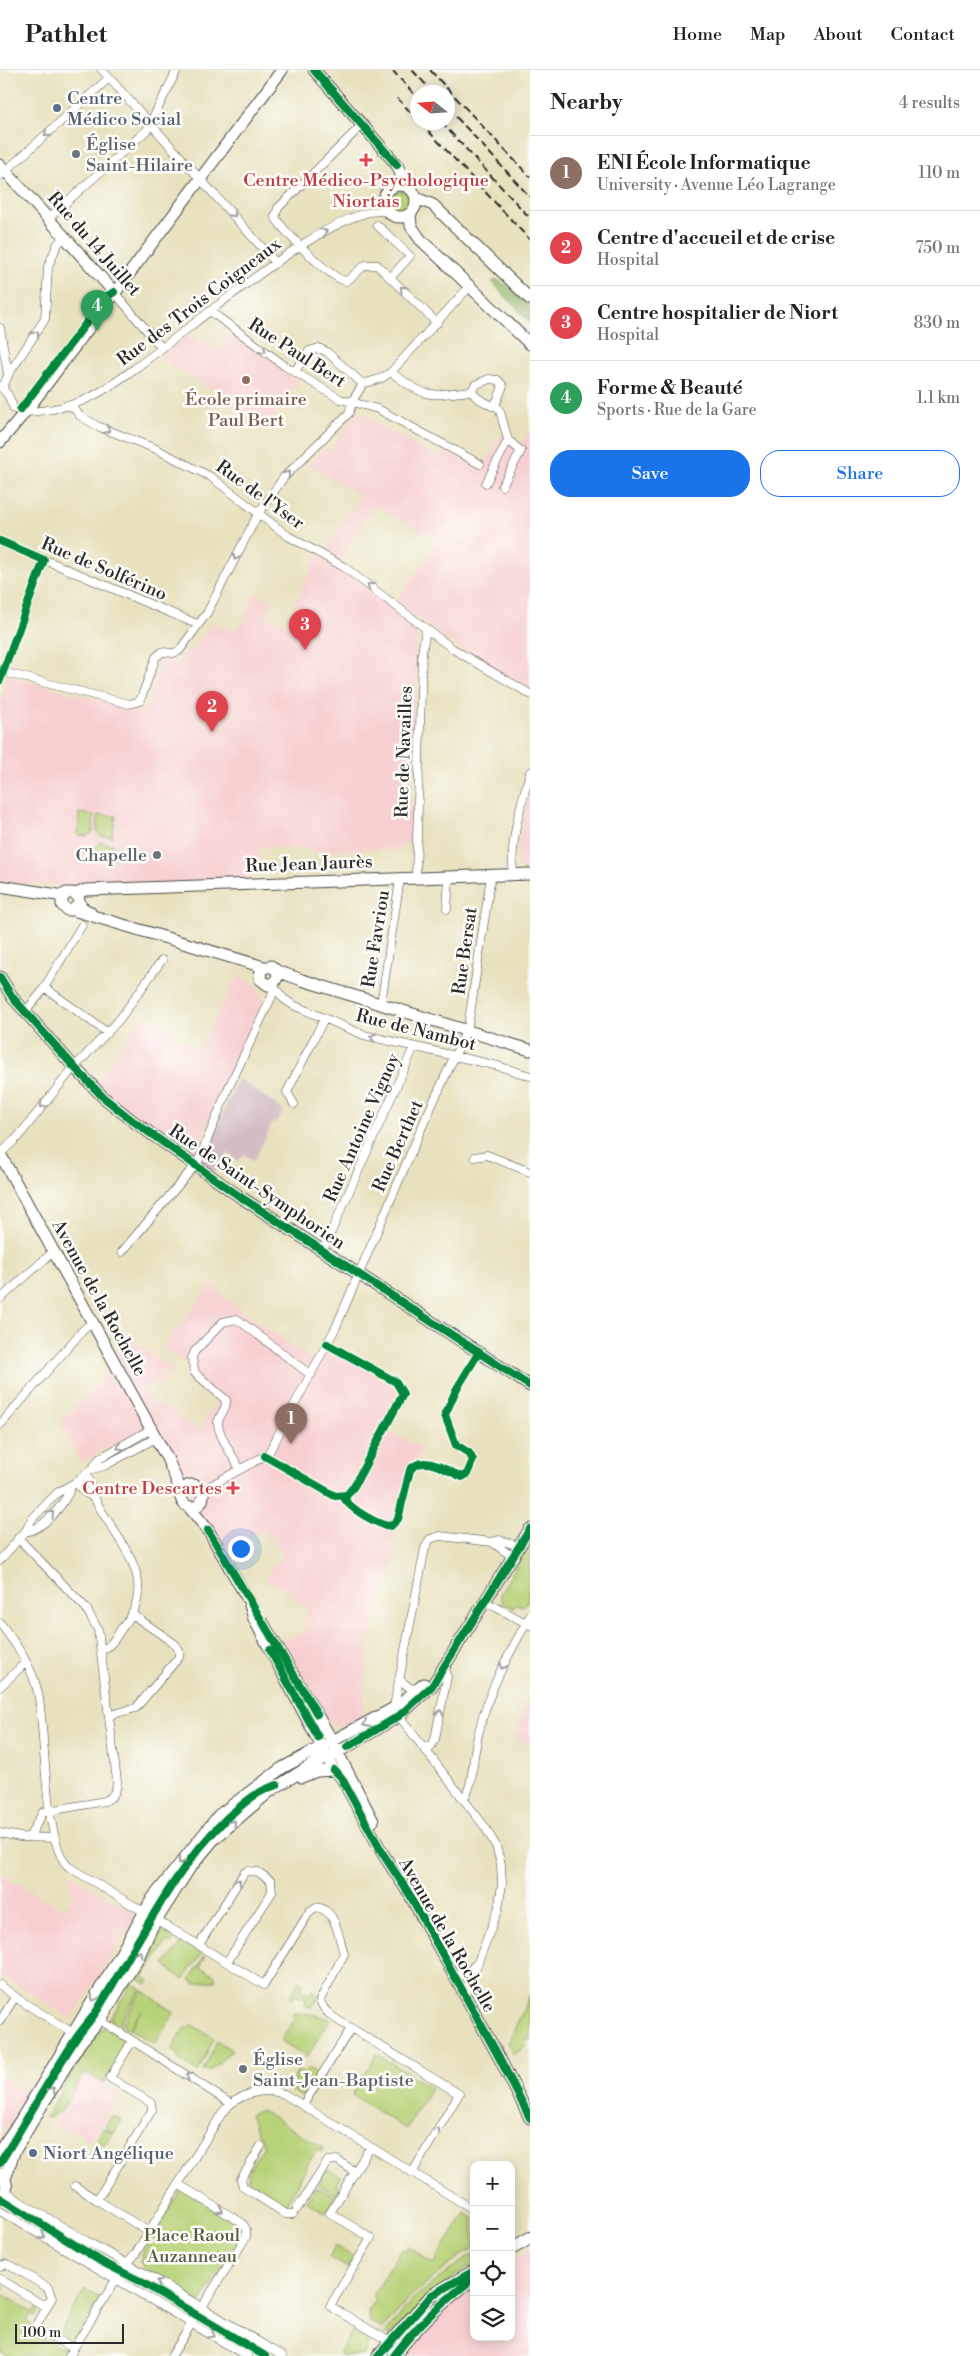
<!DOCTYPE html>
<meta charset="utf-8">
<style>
:root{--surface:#fff;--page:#f6f6f6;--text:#222;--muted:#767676;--line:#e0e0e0;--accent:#1a73e8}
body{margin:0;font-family:"Libre Bodoni",serif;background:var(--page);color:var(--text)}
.controls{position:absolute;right:15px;bottom:15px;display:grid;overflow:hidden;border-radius:10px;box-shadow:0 2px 12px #0003}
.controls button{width:45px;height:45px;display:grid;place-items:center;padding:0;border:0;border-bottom:1px solid var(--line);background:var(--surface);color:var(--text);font:25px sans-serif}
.compass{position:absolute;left:410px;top:15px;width:45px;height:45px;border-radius:50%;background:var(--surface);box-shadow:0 2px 12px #0003;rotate:287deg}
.scale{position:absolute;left:15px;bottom:12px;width:109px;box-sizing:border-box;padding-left:5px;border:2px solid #2b2b2b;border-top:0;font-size:14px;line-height:18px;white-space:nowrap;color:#2b2b2b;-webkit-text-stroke:4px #fdfcf7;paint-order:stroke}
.you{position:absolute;left:240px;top:1478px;width:18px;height:18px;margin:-12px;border:4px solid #fff;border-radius:50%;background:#1a73e8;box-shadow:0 0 0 8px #1a73e833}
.badge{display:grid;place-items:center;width:32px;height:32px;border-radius:50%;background:var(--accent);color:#fff;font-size:16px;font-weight:700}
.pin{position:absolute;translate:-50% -41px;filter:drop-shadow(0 1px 2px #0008)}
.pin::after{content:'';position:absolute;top:26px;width:18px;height:15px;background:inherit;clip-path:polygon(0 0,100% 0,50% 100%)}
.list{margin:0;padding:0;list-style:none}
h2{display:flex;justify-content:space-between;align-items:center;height:65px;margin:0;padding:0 20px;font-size:21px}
h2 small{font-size:16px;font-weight:400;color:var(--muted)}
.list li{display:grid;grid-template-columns:32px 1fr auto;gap:15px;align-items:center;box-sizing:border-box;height:75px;padding:0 20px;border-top:1px solid var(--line)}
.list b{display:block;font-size:19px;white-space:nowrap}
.list p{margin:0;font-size:16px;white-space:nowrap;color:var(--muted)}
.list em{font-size:16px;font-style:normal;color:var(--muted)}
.actions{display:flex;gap:10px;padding:15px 20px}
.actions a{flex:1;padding:11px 0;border:1px solid var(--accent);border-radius:20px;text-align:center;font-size:18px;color:var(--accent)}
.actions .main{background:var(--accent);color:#fff}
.icon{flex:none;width:28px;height:28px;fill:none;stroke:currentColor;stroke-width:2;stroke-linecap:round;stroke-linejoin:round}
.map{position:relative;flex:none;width:530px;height:2286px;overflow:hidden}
header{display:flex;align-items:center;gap:30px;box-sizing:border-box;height:70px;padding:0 25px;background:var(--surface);border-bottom:1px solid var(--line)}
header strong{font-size:24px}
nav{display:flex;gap:28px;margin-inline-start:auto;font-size:18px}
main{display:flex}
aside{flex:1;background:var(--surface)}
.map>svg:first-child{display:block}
.built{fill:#f7cfd0}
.industrial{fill:#d2bdc5}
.green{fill:#b7d278;stroke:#717e52}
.forest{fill:#91b468;stroke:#5e704a}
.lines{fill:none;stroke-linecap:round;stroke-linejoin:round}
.street-casing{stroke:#474641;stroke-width:9}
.secondary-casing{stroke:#474641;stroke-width:13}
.primary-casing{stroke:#474641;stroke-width:14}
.street{stroke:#fff;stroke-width:8}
.secondary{stroke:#fff;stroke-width:11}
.primary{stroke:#fff;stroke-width:12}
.rail{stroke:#2b2b2b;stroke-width:2;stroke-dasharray:8 4;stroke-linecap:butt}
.cycleway-casing{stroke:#fdfcf7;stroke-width:11}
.cycleway{stroke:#00873e;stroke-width:8}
.oneway{stroke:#a0a0a0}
.service-dot{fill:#5c6f8a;stroke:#fdfcf7;stroke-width:2}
.worship-dot{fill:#6b7280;stroke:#fdfcf7;stroke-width:2}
.health-dot{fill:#e0444e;stroke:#fdfcf7;stroke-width:2}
.education-dot{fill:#8d6e63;stroke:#fdfcf7;stroke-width:2}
.labels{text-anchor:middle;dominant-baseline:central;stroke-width:5;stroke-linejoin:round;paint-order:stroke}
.service-label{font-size:18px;fill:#4e5e75;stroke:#fdfcf7;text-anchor:start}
.worship-label{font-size:18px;fill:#5b616d;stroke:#fdfcf7;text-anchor:start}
.health-label{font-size:18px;fill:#be3a42;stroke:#fdfcf7}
.street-label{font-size:18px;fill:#2b2b2b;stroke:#fdfcf7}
.education-label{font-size:18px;fill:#785e54;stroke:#fdfcf7}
.park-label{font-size:18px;fill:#555d42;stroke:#fdfcf7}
</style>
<header>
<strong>Pathlet</strong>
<nav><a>Home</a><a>Map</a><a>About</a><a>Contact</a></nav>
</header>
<main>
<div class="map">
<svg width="530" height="2286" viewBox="0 0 530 2286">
<rect width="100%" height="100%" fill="#fdfcf7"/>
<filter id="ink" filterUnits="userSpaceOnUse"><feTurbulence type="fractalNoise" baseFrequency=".02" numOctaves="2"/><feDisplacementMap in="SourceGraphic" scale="10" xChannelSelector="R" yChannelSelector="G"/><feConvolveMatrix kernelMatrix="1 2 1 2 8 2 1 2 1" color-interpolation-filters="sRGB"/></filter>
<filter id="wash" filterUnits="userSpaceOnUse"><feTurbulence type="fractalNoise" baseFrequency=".0096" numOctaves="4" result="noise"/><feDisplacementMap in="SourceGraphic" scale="20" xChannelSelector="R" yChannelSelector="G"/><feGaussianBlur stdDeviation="1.12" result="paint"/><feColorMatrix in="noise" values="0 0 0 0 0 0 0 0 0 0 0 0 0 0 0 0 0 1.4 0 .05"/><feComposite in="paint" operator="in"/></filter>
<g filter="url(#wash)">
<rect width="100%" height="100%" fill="#e8e1be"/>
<path class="built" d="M230,263L299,310L267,357L219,324L159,287L189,265L200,274L203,270L217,280Z
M360,341L371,347L372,351L433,385L440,386L444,379L482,399L500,366L509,363L511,369L521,375L530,359V620L459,578L401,536L407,551L414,557L417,556L410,773L401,774V779L311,781V779L260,777L259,792H254L253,809L68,818L0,811V627L3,626L4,613L2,612L4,607L6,606L142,641L146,639L161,592L168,589L178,593L187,579L194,580L212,553L236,561L244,550L255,523L272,530L266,546L286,554L317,485L338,497L393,537L438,471L375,435L339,491L324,483L360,425L307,395L325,377L331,380L341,361Z
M530,716V798H521L517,794V778Z
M237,907L255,914L263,930L212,1043L193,1090L107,1027L95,1015L143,945L198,980Z
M211,1215L228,1230L316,1293L327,1274L402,1320L385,1359L422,1378L413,1400L391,1478L396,1482L371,1560L362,1647L345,1656H333L326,1650L283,1572L306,1560L305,1547L310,1539L265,1507L284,1483L263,1460L221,1483L191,1426L151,1359L143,1358L82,1392L60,1353L107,1303L117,1296L111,1285L134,1271L172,1299L159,1316L155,1312L143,1319L151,1335L158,1332L199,1361L218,1328L213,1324L211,1327L184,1307L191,1297L163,1277Z
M530,1628V1674L514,1667Z
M68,1803L137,1845L72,1949L0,1905V1804L63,1839L66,1837L72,1827Z
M85,2002L121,2023L97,2065L95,2064L87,2073L79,2062L59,2061L54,2052Z
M0,2007L27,2024L0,2069Z
M530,2180V2286H401L432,2249L474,2215V2267H511V2192Z"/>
<path class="industrial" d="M238,1008L284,1041L276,1053L273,1052L254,1091L244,1084L239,1091L228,1083L214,1103L201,1094Z"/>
<path class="green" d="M389 132a11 11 0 1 1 22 0a11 11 0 1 1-22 0Z
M79,743L94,745L93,762L87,766L78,765Z
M98,745L116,746L112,767L101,766L97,762Z
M101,772L113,775V789L97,788L95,785L96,776Z
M530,1480L528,1532L523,1536L516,1535L514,1538C506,1534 501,1535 500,1524L525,1481Z
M162,1860L175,1868L171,1874L168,1871L165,1874L143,1907L149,1911L147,1914L135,1907Z
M183,1872L202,1883L183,1910L164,1895Z
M204,1886H206L200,1897L215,1905V1911L196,1913L190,1910Z
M299,1910L304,1914L301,1919L309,1925L312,1920L317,1924L318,1930L312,1937L304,1935L306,1930L296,1925L293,1929L290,1927Z
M132,1913L141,1919L119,1954L110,1949Z
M142,1920L174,1942L155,1974L130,1959L141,1941L129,1959L122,1955Z
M530,1925V1970L527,1969L524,1978L513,1984L508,1974Z
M294,1943L313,1944L330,1949L307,1987L281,1971L295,1947L292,1945Z
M192,1955L214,1968L198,2002L177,1988L179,1985L171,1980L184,1959Z
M104,1957L126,1970L127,1973L104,2013L85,2002L60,2043L57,2041L52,2047L45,2048L89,1975Z
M217,1971L232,1980L210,2001H203Z
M377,1984L431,2018L406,2059L352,2025Z
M309,1998L318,2004L307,2024L300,2026L291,2020L297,2001L304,2004Z
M262,2040L323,2078L321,2082L317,2080L312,2087L285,2137L251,2117C242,2103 257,2088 264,2076L250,2045Z
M112,2046L121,2049L115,2063L105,2059L113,2064L104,2074H101L98,2068Z
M325,2099L341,2106L336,2115L340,2118L336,2125L319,2115Z
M316,2117L335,2127L325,2143L307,2132Z
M181,2119L242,2156L243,2165L200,2233L145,2200L140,2192L144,2179Z
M465,2143L474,2149V2179L465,2182L411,2226L383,2259L369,2251L368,2241L376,2230L372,2227L402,2179L406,2181L408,2177L433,2194Z
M335,2176L354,2187L348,2198L329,2187Z
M474,2184V2194L455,2206L390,2265L385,2264L413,2229L467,2187Z
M0,2214L5,2216L1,2223L33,2243L38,2236L39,2240L35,2247L31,2244L27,2251L31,2254L27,2261L65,2279L67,2283L65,2286H8L0,2281Z
M85,2219L101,2228L74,2272L70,2274L61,2269L59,2263Z
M356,2255L377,2267L366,2277L364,2286H342L339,2283Z"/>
<path class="forest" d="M497,210L511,218L530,236V252L492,212Z"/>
</g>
<g filter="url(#ink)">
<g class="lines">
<defs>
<path id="street" d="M102,0L276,193
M362,55L278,138L275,147C284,161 332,211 347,211L365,195H377L437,253
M0,106L109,8
M49,148L147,60L177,0
M377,155L410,186L391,207
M114,222L161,277
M210,241L285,296L340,329L378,339L480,394
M0,258L8,305L3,318
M295,301L309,281L319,278L327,282L363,314
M391,302C429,331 429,325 472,321
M8,305L45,249L48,197L57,175L64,167
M489,309L498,310L503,316L497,331L492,336L476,327L472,321L475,315Z
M0,316L8,325L14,339L20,340
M495,334L500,341L508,370L521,381L502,416
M67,335L74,338L79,345L97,356L156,379L211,407L288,466L344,497L453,579L530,624
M25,342C48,341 71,337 91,327C152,297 331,127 388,142
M486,413L508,370
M0,471L197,554
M3,602L129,634L140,631L156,587L162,582L173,583L179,581L207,543L258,444L284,407L349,343L353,330L363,314L382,308L391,302L469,217
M0,610L44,490
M513,804C510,768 521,736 530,702
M416,808L422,583L426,559
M447,839L449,808
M45,918L108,963
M275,918L284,929L293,935L364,965L498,996L530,1006
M381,934L400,809
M25,942L41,923L82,855
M294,1034L287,1022L324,949
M0,1084L18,1067L70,1002L119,950L162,890
M475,1087L487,1085L530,1102
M323,1180L414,977
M122,1182L198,1092L228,1019L272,926L274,913
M0,1229L54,1181
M0,1355L84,1259L93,1252
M265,1386L335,1426L347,1425L354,1416L403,1324L396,1312L327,1274
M92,1399L104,1396L156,1368
M240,1399C234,1388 217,1364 218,1352C220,1344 227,1339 226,1330L195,1303L192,1288L195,1281L223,1252L237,1249L311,1305
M86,1404C90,1412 91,1421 95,1429C117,1473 163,1510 122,1558C116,1566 112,1576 102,1580
M76,1412L83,1421L94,1428
M203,1424L210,1416L268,1384L336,1257L425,1050L468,957L491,806
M344,1427C348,1438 379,1456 391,1456L398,1449L410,1400C423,1383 447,1401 462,1407L467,1404L473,1390L469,1383L456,1375L445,1345L456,1320L479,1282
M25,1462C43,1460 65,1434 71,1417
M18,1468L86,1538L98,1560L117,1711C117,1720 114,1727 105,1731L43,1742L30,1766
M492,1472L513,1487
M0,1490L25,1462L32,1449L57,1423L76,1412L92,1399L99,1389L151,1359
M486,1532L530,1555
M0,1553C16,1574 32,1596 38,1623C46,1660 43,1776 69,1797L144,1842
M399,1609L410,1618L419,1620
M0,1617L26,1592
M110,1645L136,1638L179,1587V1580L175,1574L133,1545
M422,1675L430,1678L435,1669L447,1607L445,1597
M463,1729C473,1718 472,1695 475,1681C483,1629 505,1591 530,1546
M0,1763L20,1767L55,1768
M157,1850L264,1915L310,1841L316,1837C337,1840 338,1866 344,1884L320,1930C324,1944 339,1951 351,1958
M199,1875L244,1803L247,1801L258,1802L271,1811L272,1822L227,1892
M454,1905L470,1900L475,1895
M0,1915L21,1931L73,1963
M465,1926L498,1840L502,1814L501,1794L496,1776L485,1757L399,1646L394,1638L395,1631L425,1478L430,1469L440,1466L492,1472L499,1470L519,1476
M100,1950L230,2033
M0,1951L15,1927
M132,1971L110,2008L151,2033L152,2040L97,2130L149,2162
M303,2035L351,1958L459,2024L412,2103
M261,2076L241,2109L243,2117L286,2144H293
M370,2077L330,2143L371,2168L330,2236L390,2272
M178,2114L242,2153L246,2159V2167L202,2237
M75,2116L97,2130
M6,2121L19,2131L88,2172L160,2212L282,2286
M297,2139L328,2091L337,2090L355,2102
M0,2141L247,2286
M0,2197L6,2194L12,2196L48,2218L52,2228L49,2233L41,2234L0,2209
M49,2233L36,2257L39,2262L74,2278
M172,2285L192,2253
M69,2286L123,2198L134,2186L222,2043C236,2025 262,2016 284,2024L474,2140"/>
<path id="secondary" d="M314,0L397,95L406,116
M0,95L114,222
M384 131a16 16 0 1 1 32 0a16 16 0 1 1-32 0Z
M416,128L433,135L530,229
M410,144L411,156L420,169L530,274
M0,372L30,336L282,0
M0,816L64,826
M76,824L85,820L530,804
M78,835L73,840H67L62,835V829L66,823H73L78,826L81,837L90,842
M73,840L264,897
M277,901L278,906L274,913L268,915L260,909L261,899L271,896L277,901L302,910L530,980
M0,907L13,928L75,998L103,1027L133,1051L239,1126L530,1316
M0,1084L167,1388L182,1423
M181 1426a11 11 0 1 1 22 0a11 11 0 1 1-22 0Z
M189,1437L208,1460L254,1540
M250,1535L254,1549L334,1700L341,1707L383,1784L410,1825L500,1989L530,2048
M263,1553L327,1662L373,1751
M302,1707L317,1701L334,1700
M0,2080L20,2051L112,1899L152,1829L219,1745L282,1698L394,1638L424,1614
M5,2109L14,2082L35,2047L80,1973L103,1946L138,1888L152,1857L189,1799L214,1769L270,1721L318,1691L347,1677L399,1646L432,1616L530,1459
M0,2130C8,2122 9,2113 1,2104"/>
<path id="primary" d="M511,2179L530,2168
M378,2286L432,2225L474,2201
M394,2286C417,2255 443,2231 474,2208"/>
</defs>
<use href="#street" class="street-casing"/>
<use href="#secondary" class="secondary-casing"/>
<use href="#primary" class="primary-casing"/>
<use href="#street" class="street"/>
<use href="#secondary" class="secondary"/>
<use href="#primary" class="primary"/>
<path class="rail" d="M392,0L418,28
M412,0L433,22
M430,0L530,107
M397,28L418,50
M448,38L530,127
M420,52L530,170
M441,52L530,148"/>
<defs>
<path id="cycleway" d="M314,0L397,95
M20,340L106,227L114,222
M0,471L44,490L0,610
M0,907L13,928L75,998L103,1027L133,1051L239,1126L530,1316
M265,1386L335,1426L347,1425L354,1416L403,1324L396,1312L327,1274
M344,1427C348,1438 379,1456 391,1456L398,1449L410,1400C423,1383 447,1401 462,1407L467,1404L473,1390L469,1383L456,1375L445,1345L456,1320L479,1282
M208,1460L317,1644
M270,1580L318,1667
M347,1677L399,1646L432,1616L530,1459
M334,1700L341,1707L383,1784L410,1825L500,1989L530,2048
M0,2093C26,2051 50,2008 77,1967C84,1957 92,1949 98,1939C139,1873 170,1803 227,1748C243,1734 256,1721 277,1715
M0,2128L102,2192L138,2210L265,2286
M378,2286L432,2225L474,2201
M394,2286C417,2255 443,2231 474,2208"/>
</defs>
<use href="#cycleway" class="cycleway-casing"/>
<use href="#cycleway" class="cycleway"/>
</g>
<defs><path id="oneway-chevron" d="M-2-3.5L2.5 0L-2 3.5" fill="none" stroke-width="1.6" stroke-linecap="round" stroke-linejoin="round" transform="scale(1.25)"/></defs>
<g class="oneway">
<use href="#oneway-chevron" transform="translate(47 64) rotate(140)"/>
<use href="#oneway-chevron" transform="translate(233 144) rotate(46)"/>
<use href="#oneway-chevron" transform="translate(324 162) rotate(-29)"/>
<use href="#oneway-chevron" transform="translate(403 219) rotate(-135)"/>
<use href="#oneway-chevron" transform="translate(36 264) rotate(-53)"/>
<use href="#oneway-chevron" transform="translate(263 280) rotate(35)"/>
<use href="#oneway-chevron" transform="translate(107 360) rotate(23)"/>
<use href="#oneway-chevron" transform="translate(287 404) rotate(-51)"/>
<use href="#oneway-chevron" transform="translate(236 487) rotate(116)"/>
<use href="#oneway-chevron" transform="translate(370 516) rotate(-144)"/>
<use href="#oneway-chevron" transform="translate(373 967) rotate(-164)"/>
<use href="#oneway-chevron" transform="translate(43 1035) rotate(131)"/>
<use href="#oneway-chevron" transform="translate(120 1377) rotate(150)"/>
<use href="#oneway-chevron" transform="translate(51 1444) rotate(-46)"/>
<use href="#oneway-chevron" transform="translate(503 1596) rotate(118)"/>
<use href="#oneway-chevron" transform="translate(440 1643) rotate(-79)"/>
<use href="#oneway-chevron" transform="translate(366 1654) rotate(152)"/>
<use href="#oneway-chevron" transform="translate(233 1753) rotate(-48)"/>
<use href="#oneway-chevron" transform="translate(181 1791) rotate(128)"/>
<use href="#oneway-chevron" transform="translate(238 1812) rotate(-58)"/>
<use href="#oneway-chevron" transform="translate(139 1884) rotate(-64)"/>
<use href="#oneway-chevron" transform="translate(94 1928) rotate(121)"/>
<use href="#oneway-chevron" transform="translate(189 2006) rotate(-148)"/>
<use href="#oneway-chevron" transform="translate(52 2020) rotate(-59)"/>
<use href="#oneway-chevron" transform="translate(437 2061) rotate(-59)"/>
<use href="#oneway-chevron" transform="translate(220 2140) rotate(31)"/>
<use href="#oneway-chevron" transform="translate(42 2166) rotate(31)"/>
<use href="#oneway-chevron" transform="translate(160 2212) rotate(-150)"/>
<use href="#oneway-chevron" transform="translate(212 2265) rotate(31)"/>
</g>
</g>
<g class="service-dot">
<circle cx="57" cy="38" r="5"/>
<circle cx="33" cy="2083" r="5"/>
</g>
<g class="worship-dot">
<circle cx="76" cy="84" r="5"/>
<circle cx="157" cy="785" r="5"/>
<circle cx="243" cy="1999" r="5"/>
</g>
<g class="health-dot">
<path d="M363.5 82.5h5v5h5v5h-5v5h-5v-5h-5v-5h5z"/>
<path d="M230.5 1410.5h5v5h5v5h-5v5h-5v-5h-5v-5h5z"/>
</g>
<circle class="education-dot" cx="246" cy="310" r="5"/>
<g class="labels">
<g class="service-label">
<text x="67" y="28">Centre<tspan x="67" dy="21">Médico Social</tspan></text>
<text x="43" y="2083">Niort Angélique</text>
</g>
<g class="worship-label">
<text x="86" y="74">Église<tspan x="86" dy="21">Saint-Hilaire</tspan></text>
<text x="147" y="785" text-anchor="end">Chapelle</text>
<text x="253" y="1989">Église<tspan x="253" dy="21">Saint-Jean-Baptiste</tspan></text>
</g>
<g class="health-label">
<text x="366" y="110">Centre Médico-Psychologique<tspan x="366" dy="21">Niortais</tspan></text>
<text x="222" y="1418" text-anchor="end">Centre Descartes</text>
</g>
<g class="street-label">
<text transform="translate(94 174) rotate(49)">Rue du 14 Juillet</text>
<text transform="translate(199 232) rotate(-37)">Rue des Trois Coigneaux</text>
<text transform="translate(297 283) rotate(33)">Rue Paul Bert</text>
<text transform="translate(260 425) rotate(36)">Rue de l'Yser</text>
<text transform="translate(104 499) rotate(23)">Rue de Solférino</text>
<text transform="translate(404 682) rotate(-88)">Rue de Navailles</text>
<text transform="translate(309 794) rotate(-2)">Rue Jean Jaurès</text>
<text transform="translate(376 869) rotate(-81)">Rue Favriou</text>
<text transform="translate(465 881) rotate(-82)">Rue Bersat</text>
<text transform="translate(416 960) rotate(14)">Rue de Nambot</text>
<text transform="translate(362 1058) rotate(-66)">Rue Antoine Vignoy</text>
<text transform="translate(398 1076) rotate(-66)">Rue Berthet</text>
<text transform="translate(257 1117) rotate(34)">Rue de Saint-Symphorien</text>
<text transform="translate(99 1228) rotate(61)">Avenue de la Rochelle</text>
<text transform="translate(447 1865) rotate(60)">Avenue de la Rochelle</text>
</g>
<g class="education-label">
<text x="246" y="329">École primaire<tspan x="246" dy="21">Paul Bert</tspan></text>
</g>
<g class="park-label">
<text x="192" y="2165">Place Raoul<tspan x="192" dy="21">Auzanneau</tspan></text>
</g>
</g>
</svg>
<div class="controls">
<button>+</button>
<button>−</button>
<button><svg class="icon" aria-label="locate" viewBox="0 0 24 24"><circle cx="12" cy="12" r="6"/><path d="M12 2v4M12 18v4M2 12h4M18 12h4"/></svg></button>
<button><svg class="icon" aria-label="layers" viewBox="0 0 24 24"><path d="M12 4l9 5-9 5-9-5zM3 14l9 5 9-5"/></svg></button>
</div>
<svg class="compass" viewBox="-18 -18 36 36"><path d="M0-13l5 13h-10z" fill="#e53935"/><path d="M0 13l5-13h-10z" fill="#767676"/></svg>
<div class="scale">100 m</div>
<div class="you"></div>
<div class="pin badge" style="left:291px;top:1374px;background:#8d6e63">1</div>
<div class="pin badge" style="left:212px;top:662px;background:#e0444e">2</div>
<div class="pin badge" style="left:305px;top:580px;background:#e0444e">3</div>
<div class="pin badge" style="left:97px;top:261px;background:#2e9e5b">4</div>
</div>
<aside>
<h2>Nearby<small>4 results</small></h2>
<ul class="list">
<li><span class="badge" style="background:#8d6e63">1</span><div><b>ENI École Informatique</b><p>University · Avenue Léo Lagrange</p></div><em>110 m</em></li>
<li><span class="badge" style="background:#e0444e">2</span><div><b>Centre d'accueil et de crise</b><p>Hospital</p></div><em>750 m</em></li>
<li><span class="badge" style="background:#e0444e">3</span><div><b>Centre hospitalier de Niort</b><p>Hospital</p></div><em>830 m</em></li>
<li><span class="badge" style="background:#2e9e5b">4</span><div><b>Forme &amp; Beauté</b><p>Sports · Rue de la Gare</p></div><em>1.1 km</em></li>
</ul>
<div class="actions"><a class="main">Save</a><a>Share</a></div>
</aside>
</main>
